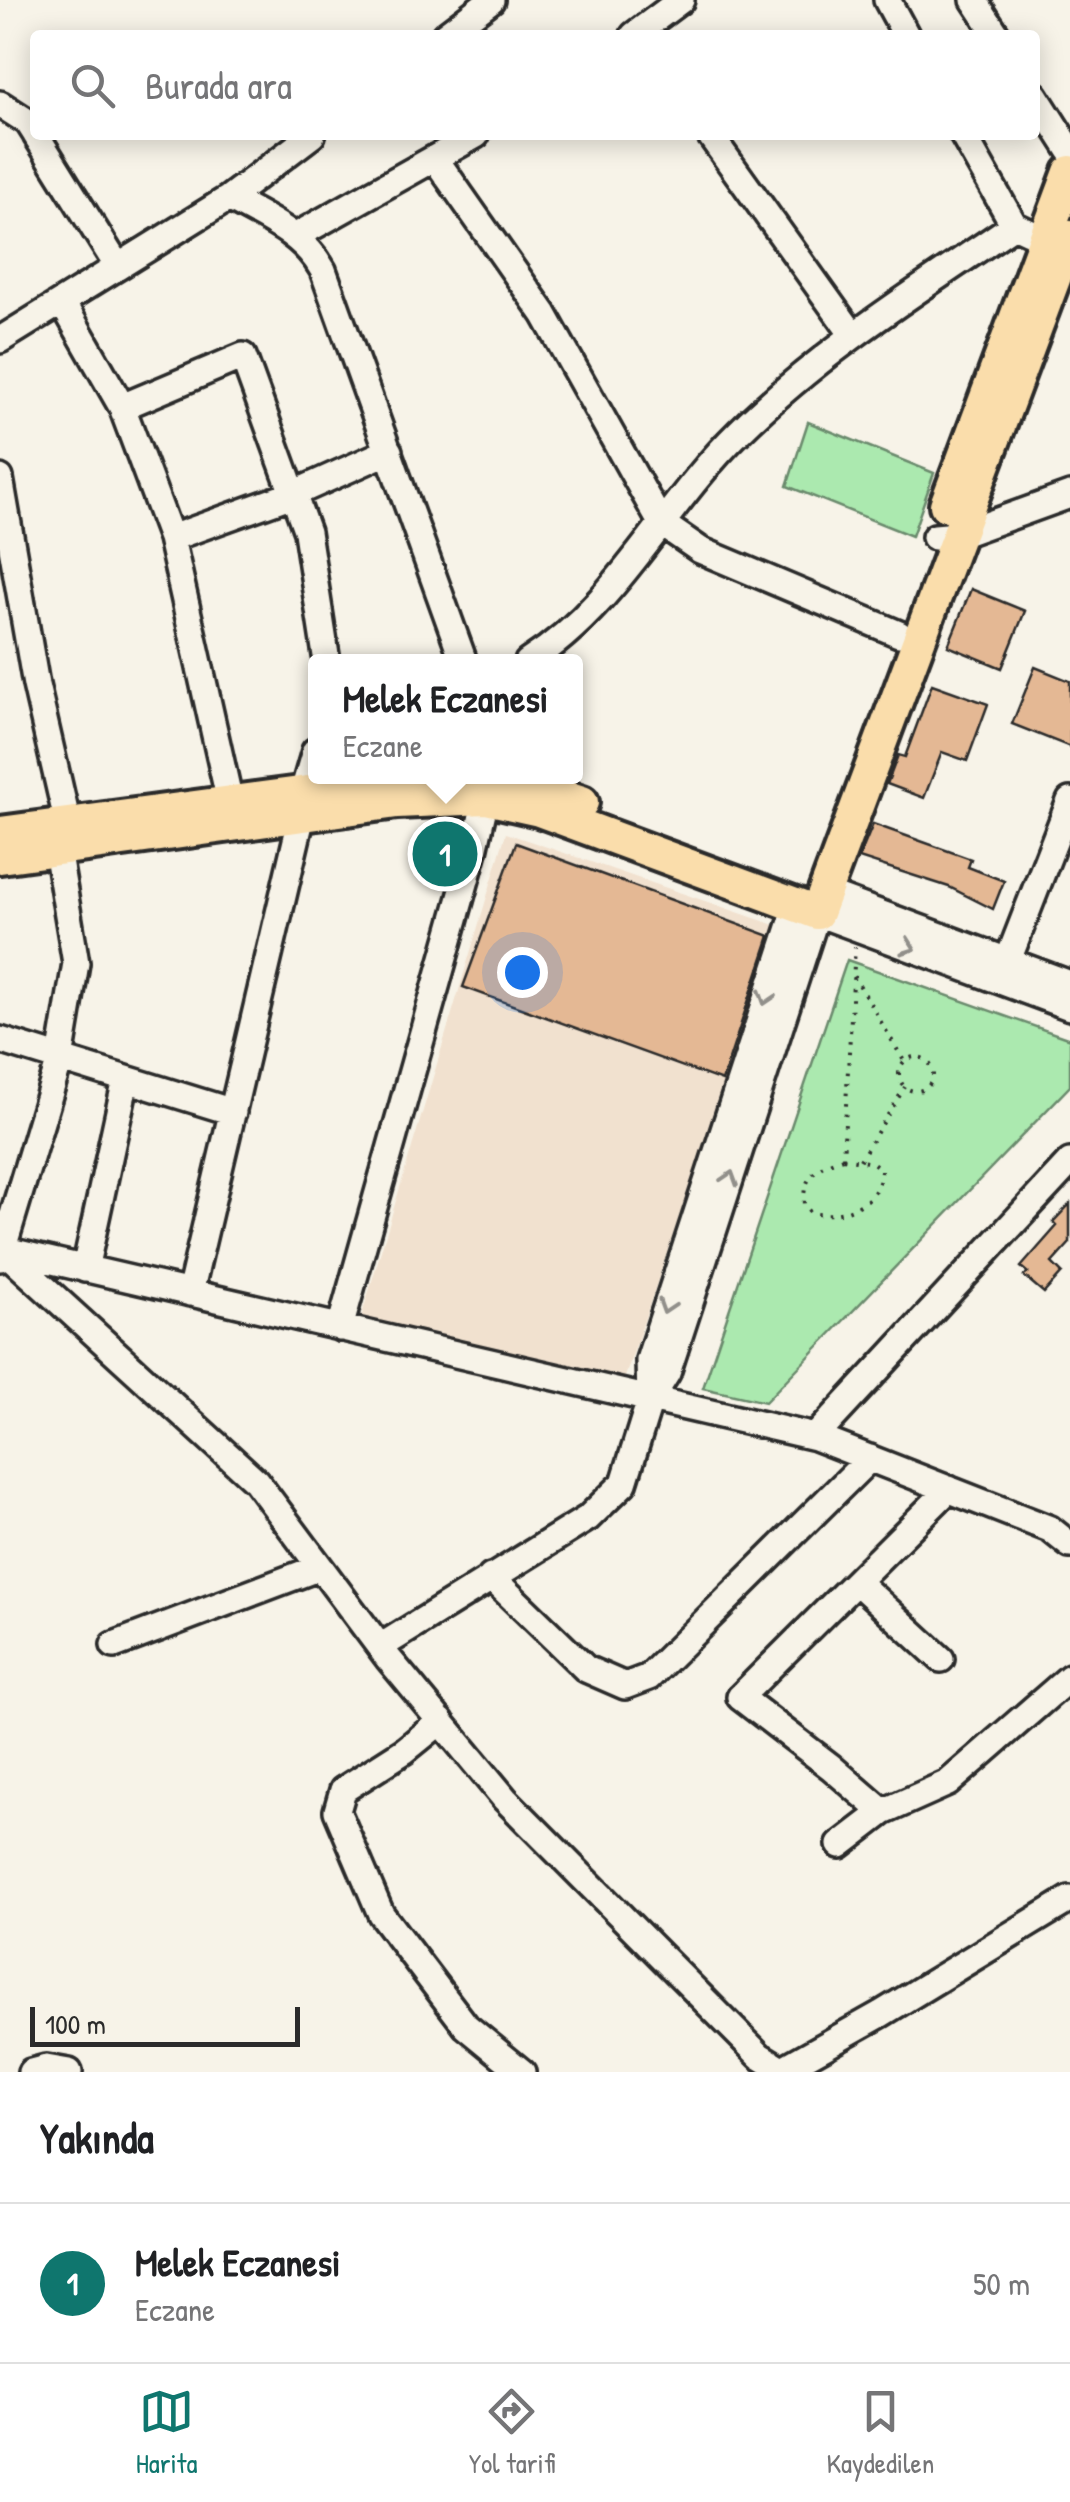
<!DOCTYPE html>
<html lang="tr">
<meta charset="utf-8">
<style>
:root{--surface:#fff;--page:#f2f2f2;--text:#202124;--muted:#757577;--line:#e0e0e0;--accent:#0f766e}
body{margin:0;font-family:"Patrick Hand",sans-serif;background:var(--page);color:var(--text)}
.scale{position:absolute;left:30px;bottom:25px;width:270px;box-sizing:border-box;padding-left:10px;border:5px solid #2b2b2b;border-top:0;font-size:28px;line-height:35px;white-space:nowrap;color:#2b2b2b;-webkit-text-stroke:8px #f7f3e8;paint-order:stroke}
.you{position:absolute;left:522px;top:972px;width:35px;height:35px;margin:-25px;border:8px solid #fff;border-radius:50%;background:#1a73e8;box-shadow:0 0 0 15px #1a73e833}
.badge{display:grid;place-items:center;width:65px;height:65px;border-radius:50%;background:var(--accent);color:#fff;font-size:32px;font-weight:700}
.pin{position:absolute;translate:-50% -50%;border:5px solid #fff;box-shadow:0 2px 10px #0006}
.popup{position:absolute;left:308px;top:654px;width:275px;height:130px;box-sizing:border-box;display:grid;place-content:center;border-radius:10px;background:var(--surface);filter:drop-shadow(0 2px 8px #0005);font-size:32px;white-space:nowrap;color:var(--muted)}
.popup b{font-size:38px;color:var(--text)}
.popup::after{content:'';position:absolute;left:50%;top:100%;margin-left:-20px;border:20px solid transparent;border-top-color:var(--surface)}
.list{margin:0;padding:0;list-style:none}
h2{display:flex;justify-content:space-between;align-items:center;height:130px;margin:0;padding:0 40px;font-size:42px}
h2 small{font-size:32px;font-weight:400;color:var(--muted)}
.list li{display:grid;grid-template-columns:65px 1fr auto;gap:30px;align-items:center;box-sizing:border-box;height:160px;padding:0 40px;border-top:2px solid var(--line)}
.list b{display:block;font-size:38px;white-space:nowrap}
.list p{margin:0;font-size:32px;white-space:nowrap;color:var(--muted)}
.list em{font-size:32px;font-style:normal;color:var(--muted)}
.icon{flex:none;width:55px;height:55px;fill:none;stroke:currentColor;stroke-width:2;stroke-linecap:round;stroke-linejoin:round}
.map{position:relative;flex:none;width:1070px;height:2072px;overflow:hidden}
.search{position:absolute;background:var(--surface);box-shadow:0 5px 25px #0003;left:30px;right:30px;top:30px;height:110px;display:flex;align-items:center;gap:25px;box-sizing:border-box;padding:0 35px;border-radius:10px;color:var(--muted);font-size:38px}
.sheet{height:290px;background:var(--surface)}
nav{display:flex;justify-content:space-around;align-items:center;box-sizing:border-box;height:140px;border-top:2px solid var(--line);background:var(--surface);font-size:28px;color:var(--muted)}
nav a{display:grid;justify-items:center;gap:5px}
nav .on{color:var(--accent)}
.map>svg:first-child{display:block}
.built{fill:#f1e1cf}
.green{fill:#abe9af;stroke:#6b8a6d;stroke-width:2.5}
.building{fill:#e4b894;stroke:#2b2b2b;stroke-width:2.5}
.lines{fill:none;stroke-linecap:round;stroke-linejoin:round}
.minor-casing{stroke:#2b2b2b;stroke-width:32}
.major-casing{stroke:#2b2b2b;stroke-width:40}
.path{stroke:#2b2b2b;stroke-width:4;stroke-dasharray:2.5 8;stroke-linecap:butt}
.minor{stroke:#f7f3e8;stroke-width:25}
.major{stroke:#faddab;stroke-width:32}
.oneway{stroke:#918f8a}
</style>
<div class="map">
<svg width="1070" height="2072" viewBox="0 0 1070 2072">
<rect width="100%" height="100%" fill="#f7f3e8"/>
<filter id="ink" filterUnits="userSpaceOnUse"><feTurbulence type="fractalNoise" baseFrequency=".01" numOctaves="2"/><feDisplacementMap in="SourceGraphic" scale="20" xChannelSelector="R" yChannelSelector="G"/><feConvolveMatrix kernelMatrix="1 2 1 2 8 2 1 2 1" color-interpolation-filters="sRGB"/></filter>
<g filter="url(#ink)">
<path class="built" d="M506,833L778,926L623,1383L360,1321Z"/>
<path class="green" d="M808,422L934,473L912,536L787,486Z
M847,960L1070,1039V1086L765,1402L703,1388Z"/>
<path class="building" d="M971,589L1025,611L1002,668L948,646Z
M1035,667L1070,681V747L1012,724Z
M932,684L988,704L967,761L942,752L924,798L887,784L898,755L905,757Z
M873,824L971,859L968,867L1004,881L993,909L949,887L859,858Z
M516,843L770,936L722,1081L463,987Z
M1070,1204V1243L1052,1263L1062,1273L1044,1293L1024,1276L1028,1273L1021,1267L1057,1226L1053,1222Z"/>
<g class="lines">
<defs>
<path id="minor" d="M887,0L906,35
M974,0L997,35
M445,35L491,0
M634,35L681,0
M1035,95L1070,150
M0,104L28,122L35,133
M36,135L118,267
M710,135L853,335
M963,135L1014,225L1029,232
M436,160L544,314L661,523L700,550L899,634
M229,198C264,218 303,233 323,270L464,662
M296,236L476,135
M62,302L122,407L171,538L230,802
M0,340L229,198L312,135
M122,407L243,356L307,532L327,662
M0,478L36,685L72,842
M935,537L959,535L1070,495
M171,538L293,494L389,451
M528,662C618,605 664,505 739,432C821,351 920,289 1014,225
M825,893L1070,984
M1003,973L1070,801
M0,1040L233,1112
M3,1250L256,1481L388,1658L505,1799L760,2056L786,2072
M5,1250L815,1437L1050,1529L1070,1545
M0,1258L60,1059L76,963L57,849
M85,1269L126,1079
M190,1293L302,815L303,792L315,751
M340,1328L474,851L486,798
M650,1400L649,1360L797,906
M815,1437L1070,1162
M491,1577L586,1669L625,1686L649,1677L870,1458
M857,1582L941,1659
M114,1645L320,1567
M380,1647L588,1518L624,1483L650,1400L667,1373L817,913L1070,1007
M441,1721L404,1751L343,1790L337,1811L381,1914L466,2026L522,2072
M883,1812L831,1767L740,1697L949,1489
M840,1845L883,1812L948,1783L1070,1677
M783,2069L881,2014L1070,1899
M31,2072L46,2068L69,2072"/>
<path id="major" d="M946,505L1070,172
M502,776L582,802
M0,833L428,776
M0,857L397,802L486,798L539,810L817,913L1070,236"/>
</defs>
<use href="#minor" class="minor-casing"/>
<use href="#major" class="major-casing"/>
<path class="path" d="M854,976L904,1061
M899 1074a17 17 0 1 1 34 0a17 17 0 1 1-34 0Z
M843,1158L855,947
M843,1158L873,1163L881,1169C881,1205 841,1219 811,1213L804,1205C802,1176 818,1166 843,1158Z
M860,1160L905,1087"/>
<use href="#minor" class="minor"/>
<use href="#major" class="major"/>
</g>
<defs><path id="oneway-chevron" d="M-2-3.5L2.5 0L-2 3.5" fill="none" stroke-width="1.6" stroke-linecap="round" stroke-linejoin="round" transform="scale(2.5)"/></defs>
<g class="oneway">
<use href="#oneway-chevron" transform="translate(909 947) rotate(20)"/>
<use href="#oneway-chevron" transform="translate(766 998) rotate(108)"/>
<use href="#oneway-chevron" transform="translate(730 1178) rotate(-72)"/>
<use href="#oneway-chevron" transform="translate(666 1307) rotate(108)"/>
</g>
</g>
</svg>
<div class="scale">100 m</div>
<div class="you"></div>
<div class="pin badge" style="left:445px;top:854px">1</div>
<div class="popup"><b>Melek Eczanesi</b>Eczane</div>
<div class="search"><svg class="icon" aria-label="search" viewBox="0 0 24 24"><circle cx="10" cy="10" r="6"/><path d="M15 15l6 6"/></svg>Burada ara</div>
</div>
<section class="sheet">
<h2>Yakında<small></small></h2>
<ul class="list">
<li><span class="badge">1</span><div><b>Melek Eczanesi</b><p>Eczane</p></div><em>50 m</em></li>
</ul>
</section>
<nav>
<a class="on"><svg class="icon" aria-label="map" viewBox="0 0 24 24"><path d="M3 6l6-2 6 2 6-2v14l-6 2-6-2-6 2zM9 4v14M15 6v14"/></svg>Harita</a>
<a><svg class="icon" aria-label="directions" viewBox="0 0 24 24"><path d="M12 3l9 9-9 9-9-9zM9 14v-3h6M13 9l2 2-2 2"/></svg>Yol tarifi</a>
<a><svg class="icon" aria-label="saved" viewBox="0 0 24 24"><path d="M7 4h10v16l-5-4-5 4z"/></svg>Kaydedilen</a>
</nav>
